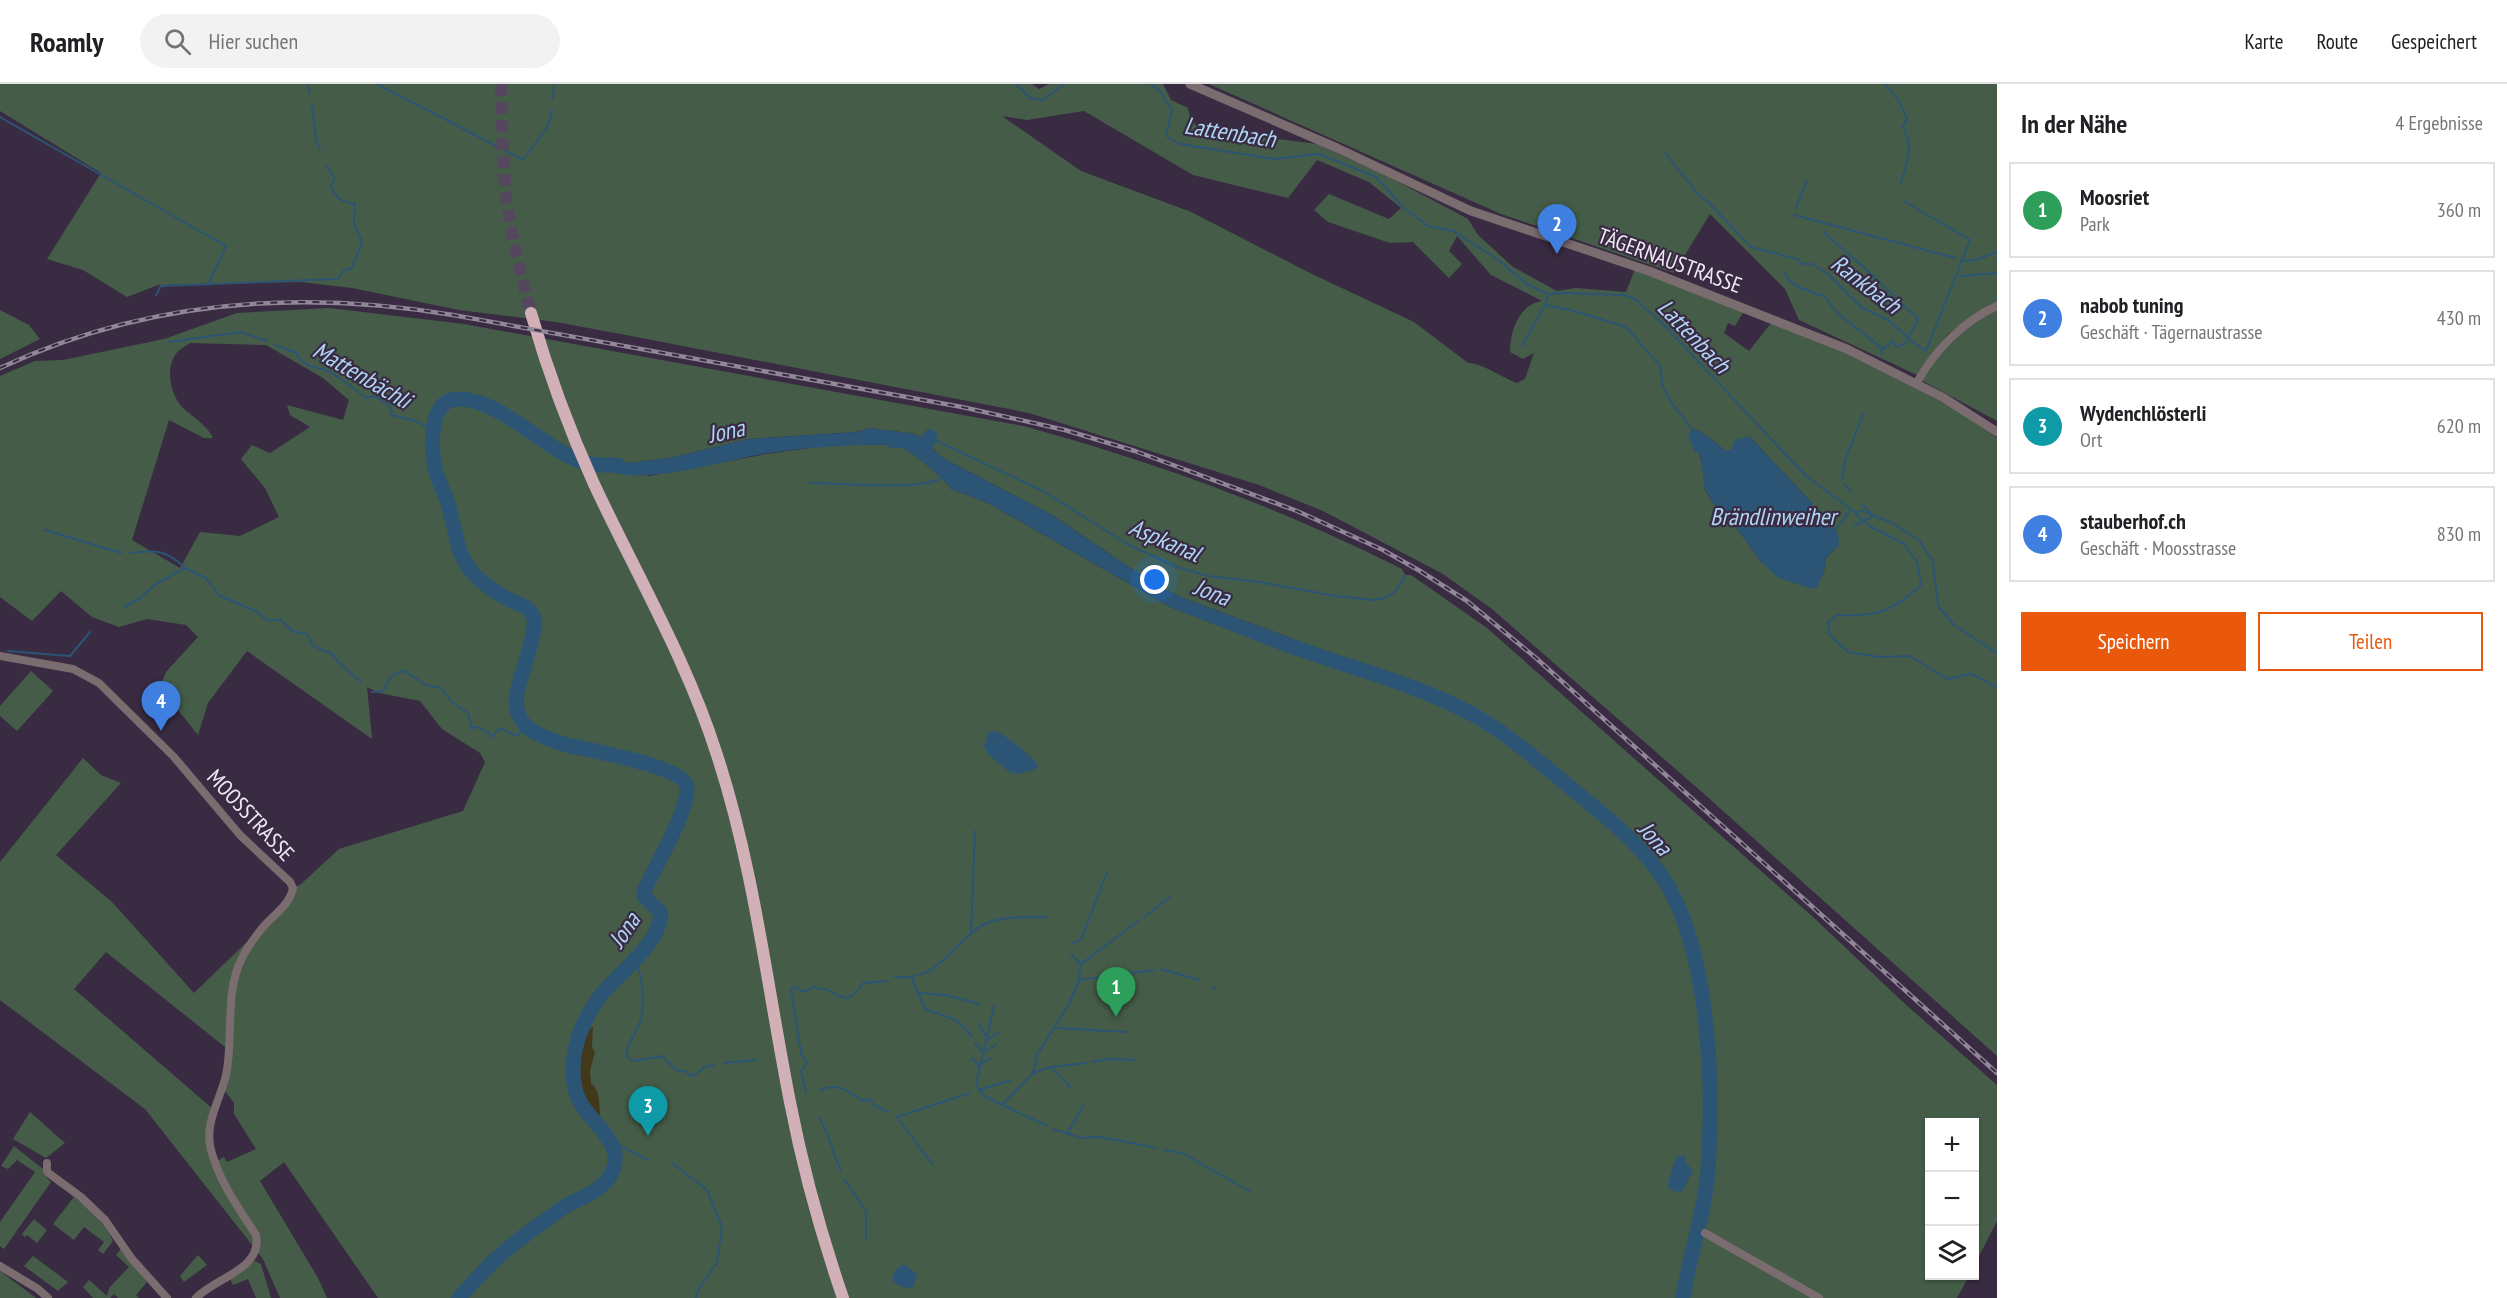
<!DOCTYPE html>
<html lang="de">
<meta charset="utf-8">
<style>
:root{--surface:#fff;--page:#f2f2f2;--text:#202124;--muted:#757577;--line:#e0e0e0;--accent:#ea580c}
body{margin:0;font-family:"PT Sans Narrow",sans-serif;background:var(--page);color:var(--text)}
.controls{position:absolute;right:18px;bottom:18px;display:grid;overflow:hidden;border-radius:0px;box-shadow:0 2px 4px #0004}
.controls button{width:54px;height:54px;display:grid;place-items:center;padding:0;border:0;border-bottom:2px solid var(--line);background:var(--surface);color:var(--text);font:30px sans-serif}
.you{position:absolute;left:1155px;top:496px;width:21px;height:21px;margin:-15px;border:4px solid #fff;border-radius:50%;background:#1a73e8;box-shadow:0 0 0 9px #1a73e833}
.badge{display:grid;place-items:center;width:39px;height:39px;border-radius:50%;background:var(--accent);color:#fff;font-size:20px;font-weight:700}
.pin{position:absolute;translate:-50% -50px;filter:drop-shadow(0 2px 3px #0008)}
.pin::after{content:'';position:absolute;top:32px;width:21px;height:18px;background:inherit;clip-path:polygon(0 0,100% 0,50% 100%)}
.list{margin:0;padding:0;list-style:none}
h2{display:flex;justify-content:space-between;align-items:center;height:78px;margin:0;padding:0 24px;font-size:26px}
h2 small{font-size:20px;font-weight:400;color:var(--muted)}
.list li{display:grid;grid-template-columns:39px 1fr auto;gap:18px;align-items:center;box-sizing:border-box;height:96px;margin:0 12px 12px;padding:0 12px;border:2px solid var(--line);border-radius:0px}
.list b{display:block;font-size:22px;white-space:nowrap}
.list p{margin:0;font-size:20px;white-space:nowrap;color:var(--muted)}
.list em{font-size:20px;font-style:normal;color:var(--muted)}
.actions{display:flex;gap:12px;padding:18px 24px}
.actions a{flex:1;padding:14px 0;border:2px solid var(--accent);border-radius:0px;text-align:center;font-size:21px;color:var(--accent)}
.actions .main{background:var(--accent);color:#fff}
.icon{flex:none;width:33px;height:33px;fill:none;stroke:currentColor;stroke-width:2;stroke-linecap:round;stroke-linejoin:round}
.map{position:relative;flex:none;width:1997px;height:1214px;overflow:hidden}
header{display:flex;align-items:center;gap:36px;box-sizing:border-box;height:84px;padding:0 30px;background:var(--surface);border-bottom:2px solid var(--line)}
header strong{font-size:28px}
nav{display:flex;gap:33px;margin-inline-start:auto;font-size:21px}
.search{width:420px;height:54px;background:var(--page);display:flex;align-items:center;gap:15px;box-sizing:border-box;padding:0 21px;border-radius:33px;color:var(--muted);font-size:22px}
main{display:flex}
aside{flex:1;background:var(--surface)}
.map>svg:first-child{display:block}
.green{fill:#455d48;fill-rule:evenodd}
.sand{fill:#413919}
.water{fill:#2c5475}
.lines{fill:none;stroke-linecap:round;stroke-linejoin:round}
.stream{stroke:#2c5475;stroke-width:2}
.river{stroke:#2c5475;stroke-width:15}
.trunk-tunnel{stroke:#55475d;stroke-width:12;stroke-dasharray:12 6;stroke-linecap:butt}
.minor{stroke:#7b6c6f;stroke-width:8}
.tertiary{stroke:#7b6c6f;stroke-width:9}
.trunk{stroke:#d2b0b7;stroke-width:12}
.rail-casing{stroke:#928699;stroke-width:4.5}
.rail{stroke:#392b42;stroke-width:2;stroke-dasharray:7;stroke-linecap:butt}
.labels{text-anchor:middle;dominant-baseline:central;stroke-width:4.5;stroke-linejoin:round;paint-order:stroke}
.street-label{font-size:22px;fill:#f2e8f7;stroke:#392b42}
.water-label{font-size:24px;font-style:italic;fill:#afd4f6;stroke:#392b42}
</style>
<header>
<strong>Roamly</strong>
<div class="search"><svg class="icon" aria-label="search" viewBox="0 0 24 24"><circle cx="10" cy="10" r="6"/><path d="M15 15l6 6"/></svg>Hier suchen</div>
<nav><a>Karte</a><a>Route</a><a>Gespeichert</a></nav>
</header>
<main>
<div class="map">
<svg width="1997" height="1214" viewBox="0 0 1997 1214">
<rect width="100%" height="100%" fill="#392b42"/>
<path class="green" d="M0,0H1032L1039,5L1049,0H1163L1171,16L1188,24L1190,35L1200,45L1317,60L1389,93L1468,135L1478,151L1513,183L1557,207L1576,204L1626,208L1635,185L1744,227L1735,242L1728,239L1724,249L1749,267L1772,238L1842,266L1955,325L1997,354V972L1703,709L1492,525L1443,490L1323,427L1259,401L1029,329L626,251L556,238L459,226L352,204L301,198L158,201L127,213L83,186L47,175L101,89L0,27ZM1084,27L1193,91L1288,114L1317,76L1369,98L1401,124L1389,135L1329,110L1314,126L1328,138L1390,159L1413,158L1449,194L1462,180L1449,167L1457,152L1491,191L1542,217C1519,220 1510,247 1510,268L1523,275L1534,269L1525,295L1517,299C1503,294 1480,278 1468,279L1414,238L1312,190L1191,128L1081,87L1002,32L1027,36ZM1700,347L1726,367L1731,366L1749,352L1813,420L1810,431L1812,434L1816,435L1839,461L1826,474L1824,488L1760,477L1739,447L1713,419L1705,406L1703,384L1699,368Z
M1209,0H1997V337L1919,295L1933,274L1986,227L1948,250L1917,291L1799,236L1785,205L1710,130L1674,189L1501,130Z
M329,224L464,240L1023,342C1153,377 1281,424 1402,485L1405,491H1411L1487,544L1813,833L1904,919L1997,1001V1137L1975,1180L1974,1038H1930V1192H1969L1957,1214H378L284,1078L260,1097L318,1194L327,1214H280L263,1175L145,1025L0,916V778L83,674L101,691L121,699L56,771L112,818L194,909L283,823L293,804L300,801L339,765L463,727L485,678L480,669L442,645L420,617L379,609L367,603L372,655L247,567L208,619L198,651L160,603L166,588L198,553L186,541L147,535L119,543L92,533L61,507L32,537L0,513V292L35,277L63,276L164,255L237,229ZM190,259L266,261L323,294L349,316L343,336L287,321L290,331L310,343L270,369L252,361L241,375L265,404L279,433L240,452L200,448L180,484L132,456L169,336L204,354H213C207,341 194,334 183,324C171,312 165,286 175,271C178,266 186,262 190,259ZM870,344L916,350L943,374L1052,431L1157,502L1186,515L1304,559L1227,545L1170,523L988,419L951,405L943,395L917,373L903,364H890L887,361L839,360L766,370L650,392L600,382L670,374L748,355L856,348ZM106,868L230,967L222,1003L234,1019V1030L256,1065L227,1078L224,1073L215,1078L209,1051L214,1026L74,905Z
M0,226L29,241L40,255L0,275Z
M31,587L53,607L17,647L0,632V622Z
M30,1028L65,1059L46,1074L13,1055Z
M14,1062L43,1085V1090L51,1098L4,1165L0,1162V1138L35,1088L17,1076L8,1085L1,1082Z
M74,1113C90,1125 104,1137 113,1157L103,1170L98,1166L104,1158L84,1143L74,1156L53,1140Z
M34,1135L47,1146L37,1159L27,1151L25,1153L22,1150Z
M121,1165L147,1198L136,1211L139,1214H118L114,1210L110,1214H93L83,1203L89,1196L107,1212L109,1204L129,1183L116,1171Z
M198,1171L207,1181L184,1198L180,1192Z
M33,1172L68,1198L58,1207L24,1182Z
M255,1177L261,1180L271,1214H256L248,1195L233,1201L230,1195Z
M0,1187L36,1214H0Z"/>
<path class="sand" d="M593,942L592,964L595,968L590,987L591,999C601,1008 599,1020 600,1034L597,1035L592,1032L586,1021L580,998L572,983L575,960Z"/>
<path class="water" d="M870,344L916,350L943,374L1052,431L1157,502L1186,515L1304,559L1314,570L1295,572L1170,523L988,419L951,405L943,395L917,373L903,364H890L887,361C847,360 808,364 769,369C726,375 635,407 599,382L670,374L748,355L856,348Z
M1693,345L1700,347L1726,367L1731,366L1735,356L1749,352L1813,420L1810,431L1812,434L1821,433L1838,449L1839,461L1826,474L1824,488L1817,503L1811,505L1777,493L1760,477L1739,447L1713,419L1705,405L1700,370L1694,367L1688,350Z
M996,647C1013,657 1025,666 1038,681L1036,685L1018,690L1009,688L988,670L984,662L988,649Z
M1679,1071L1686,1073V1078L1693,1087L1682,1107L1676,1108L1667,1103L1674,1078Z
M904,1180L917,1190L912,1205L900,1202L892,1196L894,1187Z"/>
<g class="lines">
<path class="stream" d="M308,0L310,9
M377,0L523,76L548,42L552,26
M1016,0L1030,14L1043,16L1064,0
M1150,0L1159,6L1172,26L1166,52L1180,60L1274,75L1319,70L1376,93L1404,124L1428,142L1453,147L1497,175L1528,201L1548,210L1564,209L1624,211L1635,215L1662,239L1806,392L1851,425L1868,441L1904,460L1917,478L1921,501C1893,528 1875,533 1837,531L1828,538L1829,550L1848,568L1879,573L1910,572L1947,595L1971,590L1997,603
M1885,0L1899,17L1907,34L1903,43C1914,65 1907,76 1901,99
M553,15L554,0
M312,21L316,55L320,66
M0,33L226,162L208,201
M1665,69L1697,109L1709,119L1751,163L1797,175L1803,180H1812L1828,190L1862,224L1888,236L1907,252L1908,255L1905,260L1896,263L1893,257L1881,267L1882,271
M1796,124L1807,96
M1794,131L1955,174
M1823,148L1866,185L1918,235L1908,255L1926,267L1970,156L1904,117
M1964,177L1976,176L1997,168
M1784,188L1789,196L1799,203L1825,213L1837,229L1883,265
M1960,192L1997,189
M156,211L161,202L338,195L344,186L352,184L362,158L354,140L355,120C342,118 336,115 331,102L335,94L326,82
M1545,221L1571,226L1626,243L1660,282L1663,303L1673,321L1693,346
M169,258L241,248L267,257
M275,261L296,269C306,288 319,280 333,290C345,297 355,306 366,314L374,312L390,322L392,331L415,337L434,346
M1522,262L1545,221L1548,210
M924,351L1043,407L1129,461L1177,483L1208,492L1259,498L1335,512L1372,516C1390,515 1398,507 1405,491
M1842,394L1845,377L1863,330
M810,399C842,399 917,407 943,394
M1844,399L1851,408
M1862,420L1870,428
M1857,428L1863,427L1892,439L1919,456L1933,478L1938,522L1954,541L1997,569
M1855,441L1874,432
M45,446L121,469
M1834,448L1851,425
M130,469C155,466 166,465 185,484
M124,523L139,515L156,500L185,484L206,494L220,512L256,527L267,536H281L292,547L307,550L313,562L332,570L339,579L360,597
M8,567L70,572L90,548
M372,608L383,607C389,595 391,589 404,587L426,601L441,604L452,618L468,629L472,646L474,643L481,644L493,653L497,646L502,645L517,652L526,644
M1143,834L1170,813
M971,849L975,747
M1071,860L1081,856L1107,788
M1071,870L1081,880
M635,875C642,892 646,918 640,937C637,949 625,960 627,973L634,977L662,972L676,986L687,988L689,991L694,992L705,983L714,981
M1161,885L1199,896
M895,893C941,898 951,858 983,841C1001,831 1027,834 1047,833
M912,895L925,925C948,934 958,932 972,953
M1079,896L1154,886
M1212,903L1215,905
M918,909L945,911L980,920
M994,922L976,1000L984,1012L1047,1042
M978,939L986,952
M1055,944L1127,948
M988,955L998,949
M975,959L983,968L997,960
M801,970L791,905L795,903L802,908L815,903C820,906 825,904 830,907C847,917 850,918 863,899L887,897
M802,970L807,979L801,987L806,1008
M972,974L980,983
M1092,978L1109,975L1136,976
M724,979L757,976
M981,980L991,974
M1051,983L1070,1003
M1033,989L1051,983L1086,979
M821,1006C837,998 849,1008 863,1017L870,1015L874,1021L888,1028
M979,1006L1011,996
M1002,1021L1033,989L1037,971L1069,920L1079,896L1081,880L1138,837
M819,1034C828,1046 834,1072 841,1087
M1053,1045L1081,1054L1100,1053L1157,1064
M1067,1050L1083,1022
M611,1057L648,1076
M1164,1066L1182,1069L1251,1108
M672,1079L707,1106L722,1143L717,1178L696,1209V1214
M933,1081L897,1033L970,1009
M844,1095L866,1127V1154"/>
<path class="river" d="M922,367L930,353
M1294,563C1353,585 1416,600 1472,630C1506,649 1536,675 1566,700C1598,726 1634,754 1658,787C1710,857 1714,1001 1708,1086C1705,1129 1689,1171 1683,1214
M459,1214C471,1201 483,1187 497,1174C515,1157 538,1142 558,1127C576,1114 598,1111 610,1092C629,1061 592,1041 580,1018C570,999 572,974 578,955C583,939 591,924 601,911C617,891 665,855 660,828L644,812V806C655,784 688,727 687,704C686,681 582,666 560,659C537,651 515,643 516,615C518,595 537,552 534,535C533,531 530,527 527,524C521,520 513,518 506,514C493,507 477,495 468,483C457,467 455,445 450,427C447,413 440,401 436,388C431,368 427,316 457,315C501,314 544,367 586,379C597,382 607,381 618,381"/>
<path class="trunk-tunnel" d="M501,0C502,42 502,84 508,125C513,160 522,195 531,229"/>
<path class="minor" d="M1916,300C1934,267 1963,237 1997,222
M0,572L73,585L99,599L174,673L240,751L290,798L293,804C290,821 273,831 263,843C255,853 247,863 242,874C224,909 234,953 226,991C220,1017 204,1039 211,1066C219,1097 239,1125 256,1151C263,1185 215,1194 196,1214
M47,1079V1088L81,1113L105,1136L132,1175L167,1214
M1705,1149L1819,1214
M0,1182L38,1205L48,1214"/>
<path class="tertiary" d="M1190,0L1337,64L1471,127L1649,187L1847,265L1944,314L1997,348"/>
<path class="trunk" d="M531,229C548,288 569,345 594,400C636,490 687,576 717,671C754,784 767,902 790,1018C803,1085 821,1150 843,1214"/>
<defs>
<path id="rail" d="M0,284C145,216 297,205 453,231L962,323L1065,346L1135,367L1297,427L1383,466L1420,487L1467,517L1536,574L1997,989"/>
</defs>
<use href="#rail" class="rail-casing"/>
<use href="#rail" class="rail"/>
</g>
<g class="labels">
<g class="street-label">
<text transform="translate(1670 176) rotate(20)">TÄGERNAUSTRASSE</text>
<text transform="translate(251 731) rotate(47)">MOOSSTRASSE</text>
</g>
<g class="water-label">
<text transform="translate(1230 48) rotate(9)">Lattenbach</text>
<text transform="translate(1866 200) rotate(37)">Rankbach</text>
<text transform="translate(1694 252) rotate(46)">Lattenbach</text>
<text transform="translate(362 291) rotate(30)">Mattenbächli</text>
<text transform="translate(726 347) rotate(-12)">Jona</text>
<text x="1773" y="432">Brändlinweiher</text>
<text transform="translate(1165 456) rotate(23)">Aspkanal</text>
<text transform="translate(1212 508) rotate(21)">Jona</text>
<text transform="translate(1655 754) rotate(48)">Jona</text>
<text transform="translate(624 846) rotate(-56)">Jona</text>
</g>
</g>
</svg>
<div class="controls">
<button>+</button>
<button>−</button>
<button><svg class="icon" aria-label="layers" viewBox="0 0 24 24"><path d="M12 4l9 5-9 5-9-5zM3 14l9 5 9-5"/></svg></button>
</div>
<div class="you"></div>
<div class="pin badge" style="left:1116px;top:933px;background:#2e9e5b">1</div>
<div class="pin badge" style="left:1557px;top:170px;background:#3f7fe0">2</div>
<div class="pin badge" style="left:648px;top:1052px;background:#0f9aa8">3</div>
<div class="pin badge" style="left:161px;top:647px;background:#3f7fe0">4</div>
</div>
<aside>
<h2>In der Nähe<small>4 Ergebnisse</small></h2>
<ul class="list">
<li><span class="badge" style="background:#2e9e5b">1</span><div><b>Moosriet</b><p>Park</p></div><em>360 m</em></li>
<li><span class="badge" style="background:#3f7fe0">2</span><div><b>nabob tuning</b><p>Geschäft · Tägernaustrasse</p></div><em>430 m</em></li>
<li><span class="badge" style="background:#0f9aa8">3</span><div><b>Wydenchlösterli</b><p>Ort</p></div><em>620 m</em></li>
<li><span class="badge" style="background:#3f7fe0">4</span><div><b>stauberhof.ch</b><p>Geschäft · Moosstrasse</p></div><em>830 m</em></li>
</ul>
<div class="actions"><a class="main">Speichern</a><a>Teilen</a></div>
</aside>
</main>
